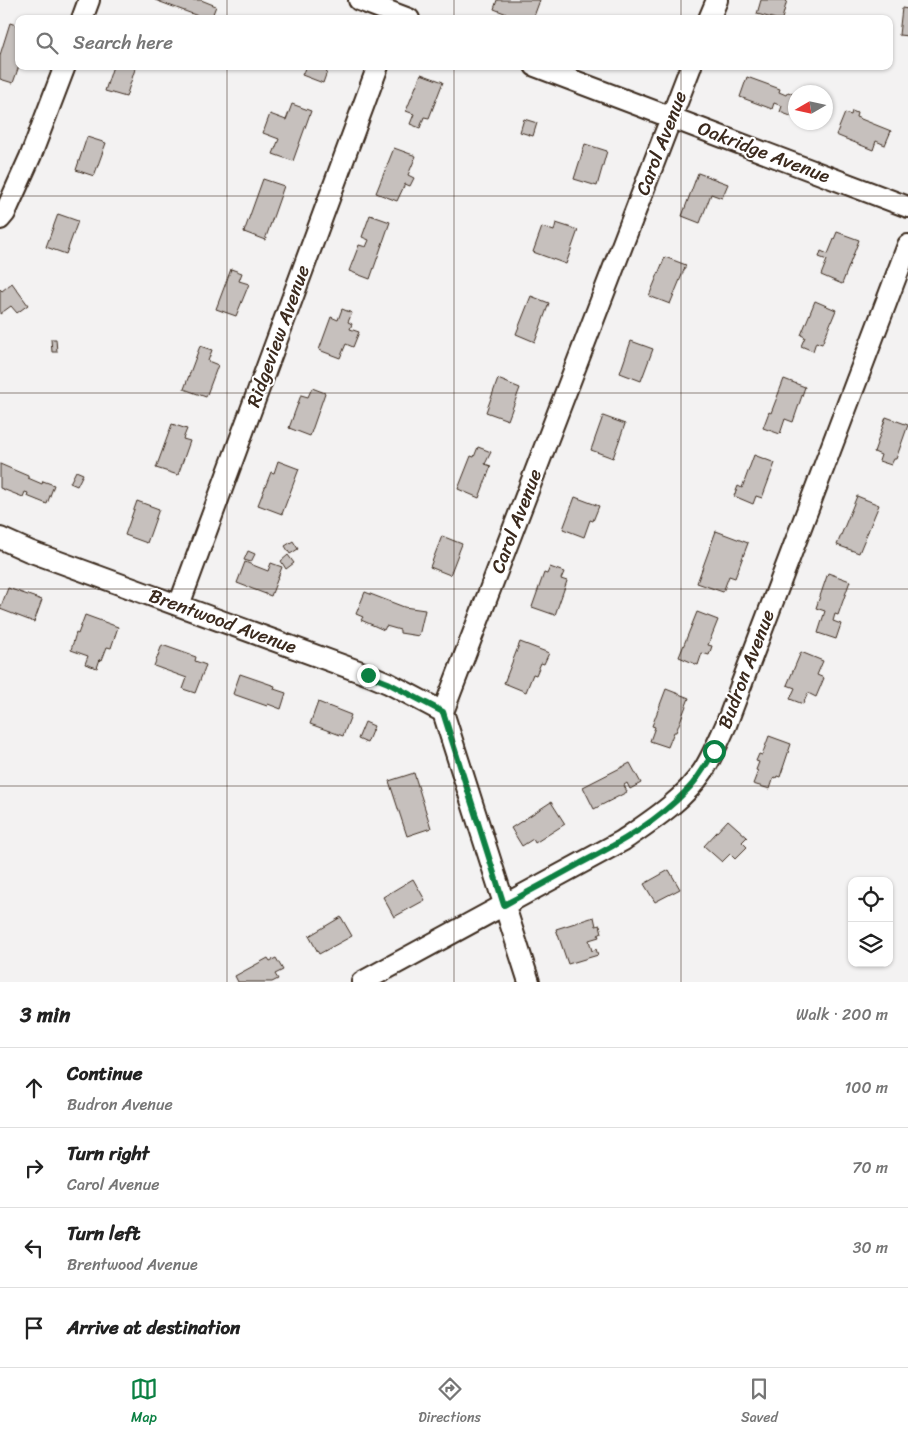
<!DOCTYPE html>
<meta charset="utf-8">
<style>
:root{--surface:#fff;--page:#f6f6f6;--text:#222;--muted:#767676;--line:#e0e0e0;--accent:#0b8043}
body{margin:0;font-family:Sriracha,sans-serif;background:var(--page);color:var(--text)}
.controls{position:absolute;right:15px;bottom:15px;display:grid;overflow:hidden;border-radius:10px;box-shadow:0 1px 4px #0004}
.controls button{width:45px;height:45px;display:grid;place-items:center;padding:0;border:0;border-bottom:1px solid var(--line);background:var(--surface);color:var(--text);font:25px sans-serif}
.compass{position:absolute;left:788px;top:85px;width:45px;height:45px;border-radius:50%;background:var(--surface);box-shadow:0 1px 4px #0004;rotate:261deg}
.stop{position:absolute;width:15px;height:15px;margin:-11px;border:4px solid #0b8043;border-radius:50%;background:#fff}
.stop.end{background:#0b8043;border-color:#fff;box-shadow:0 1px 5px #0008}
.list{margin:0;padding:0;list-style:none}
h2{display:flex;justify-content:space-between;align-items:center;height:65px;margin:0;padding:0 20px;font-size:21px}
h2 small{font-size:16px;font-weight:400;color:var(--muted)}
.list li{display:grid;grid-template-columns:32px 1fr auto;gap:15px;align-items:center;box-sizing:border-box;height:80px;padding:0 20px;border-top:1px solid var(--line)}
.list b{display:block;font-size:19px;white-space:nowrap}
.list p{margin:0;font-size:16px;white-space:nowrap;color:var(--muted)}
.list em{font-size:16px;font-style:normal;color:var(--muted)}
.icon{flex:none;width:28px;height:28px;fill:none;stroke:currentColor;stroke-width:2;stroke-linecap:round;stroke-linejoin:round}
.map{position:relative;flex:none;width:908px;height:982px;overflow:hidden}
.search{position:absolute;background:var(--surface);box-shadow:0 1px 4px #0004;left:15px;right:15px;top:15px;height:55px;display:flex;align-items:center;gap:12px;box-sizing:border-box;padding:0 18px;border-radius:10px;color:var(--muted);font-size:19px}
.sheet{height:385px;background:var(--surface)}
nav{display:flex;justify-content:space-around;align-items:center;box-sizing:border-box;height:70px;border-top:1px solid var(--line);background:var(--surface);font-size:14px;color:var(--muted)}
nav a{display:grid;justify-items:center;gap:2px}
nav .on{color:var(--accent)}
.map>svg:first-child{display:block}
.building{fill:#c6c0bd;stroke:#3b2a1e}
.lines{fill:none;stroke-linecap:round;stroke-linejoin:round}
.minor-casing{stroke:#3b2a1e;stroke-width:24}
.minor{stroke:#fff;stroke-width:20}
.route{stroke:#0b8043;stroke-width:6}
.grid{fill:none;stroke:#3b2a1e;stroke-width:1;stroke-opacity:0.55}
.labels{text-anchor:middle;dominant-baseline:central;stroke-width:4;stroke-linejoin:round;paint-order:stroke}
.street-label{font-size:19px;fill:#3b2a1e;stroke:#fff}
</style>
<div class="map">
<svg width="908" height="982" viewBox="0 0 908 982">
<rect width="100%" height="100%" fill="#f3f2f2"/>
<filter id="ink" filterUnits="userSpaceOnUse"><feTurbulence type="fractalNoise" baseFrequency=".02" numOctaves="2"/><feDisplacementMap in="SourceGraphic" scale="10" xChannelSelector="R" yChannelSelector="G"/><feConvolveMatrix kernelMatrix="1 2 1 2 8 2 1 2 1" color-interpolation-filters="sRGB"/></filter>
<g filter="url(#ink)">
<path class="building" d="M155,0H201L216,6L211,19H206Z
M497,0H540L533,19H520L494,9Z
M761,0H787L782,19H776L757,14Z
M902,8L908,9V36L899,35Z
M10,23L19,26V66L13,83L0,79V55Z
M113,66H136L126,97L105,91Z
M306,66H329L323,83L302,75Z
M421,74L443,82L429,118L424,117L420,128L410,124L414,114L406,111Z
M747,77L780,89L779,92L786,95L788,92L796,95V118L780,112L782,106L774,103L772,109L740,97Z
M292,104L311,111L293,161L273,154L279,139L263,133L270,114L286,120Z
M852,111L857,113L856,117L891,131L885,145L876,141L873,150L836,135L845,113L851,115Z
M524,119L537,123L533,136L520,132Z
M87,137L106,143L94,176L76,170Z
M585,144L607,151L597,186L574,179Z
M394,148L416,156L408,175L414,178L410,186L405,184L397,201L376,193Z
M698,173L728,184L722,198L711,194L700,223L682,216Z
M263,179L284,186L265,240L244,232Z
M58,214L78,221L66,254L46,247Z
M370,215L390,222L370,279L349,271L359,245L366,247L369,240L362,237Z
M556,223L578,230L566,264L533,252L542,227L554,231Z
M837,232L859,240L842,284L821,275L827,260L819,257L821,251L828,254Z
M665,257L686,265L670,304L649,296Z
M231,269L242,273L239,281L249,284L236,316L216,309Z
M12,283L28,305L17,313L11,306L0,314V289L2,291Z
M531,296L549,303L535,342L516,334Z
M815,301L836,310L822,344L816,342L813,351L801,346L805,337L801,335Z
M342,309L352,313L348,322L352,324L350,329L359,332L353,347L346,344L340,358L319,350L331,317L338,320Z
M51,339H56L57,352H52Z
M631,341L653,349L641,381L620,373Z
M200,346L212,350L208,361L218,365L206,397L184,389Z
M498,379L520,388L508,420L486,412Z
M784,379L805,387L793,422L785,419L780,434L763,428L769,412L771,413Z
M312,388L325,393L310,436L289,428L301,395L308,397Z
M603,416L625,424L613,458L591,450Z
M886,417L908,425L896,459H894L891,465L879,461L881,455L874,452Z
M172,424L187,429L183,439L190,441L178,475L156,468Z
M478,447L491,452L485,464L491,466L479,498L458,489L471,456L474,457Z
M754,455L775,463L762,498L756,496L753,504L734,496L738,486L742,488Z
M278,461L299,469L282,514L258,505L271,472L274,473Z
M0,464L28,476V478L42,484L43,481L54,485L47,504L27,496L28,493L25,492L23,497L0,488Z
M76,471L83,474L77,486L70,483Z
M857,496L879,505L859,553L837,545Z
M575,497L599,506L593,521L590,520L584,537L563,529Z
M137,501L159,509L147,543L125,535Z
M716,531L748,543L735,578L729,576L723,592L697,583Z
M442,536L462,544L450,575L430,567Z
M293,541L298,549L290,554L285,546Z
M248,551L255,554L251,562L244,560Z
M288,555L294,563L286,569L281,561Z
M245,562L268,571L271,563L282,567L271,596L237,583Z
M550,567L564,572L561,579L567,581L555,615L532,607L544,573L547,574Z
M828,573L850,581L838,615L835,614L833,621L841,624L836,639L818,633L825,611L816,608Z
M8,588L42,600L34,622L0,609Z
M365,592L404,607L425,610L419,636L400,633V630L386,626L384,630L361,620L363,617L356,614Z
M697,612L718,620L708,645L712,646L709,655L702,653L698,665L679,657Z
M85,615L118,627L111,648L107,647L102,660L100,659L97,668L85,664L88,656L71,650L76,633L78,634Z
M520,642L549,653L544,664L541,663L536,675L533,674L526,692L504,683Z
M162,645L196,657L195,661L206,665L195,693L183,689L187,678L154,666Z
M801,652L823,661L817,675L824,678L816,697L808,693L803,704L790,699L795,688L787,685Z
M240,674L275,686L274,689L286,693L281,709L268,704L267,706L233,694Z
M666,689L689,698L676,732H674L668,747L650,741L655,727L652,726Z
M318,702L351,715L343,736L310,724Z
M365,722L374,726L367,743L358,739Z
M769,736L791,744L780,777L777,776L776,778L774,777L770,789L753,784L758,771L756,770L759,762L756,761L759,754L762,755Z
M630,763L641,783L630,789L627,783L624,785L627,792L594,809L583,787Z
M414,773L431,828L407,836L389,781Z
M551,802L565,824L535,843L533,839L522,846L511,828Z
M728,820L747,837L742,842L747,847L735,859L730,854L722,862L704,846Z
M669,870L680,889L655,902L644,884Z
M413,879L425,900L394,917L383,897Z
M341,917L352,936L319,954L309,936Z
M594,917L596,926L600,925L602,933L598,935L599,937L589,940L592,951L596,949L598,955L568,964L556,929Z
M268,958L270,961L276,958L283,970L275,974L278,979L272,982H238L235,976Z"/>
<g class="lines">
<defs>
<path id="minor" d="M359,0L409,19
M82,19L89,0
M709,19L717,0
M535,66L908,207
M0,219L5,213L31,155L65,66
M0,538L29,551L369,675L388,683L443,712
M179,605L378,66
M362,982L622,841C651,821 683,801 703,771C712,757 719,740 726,725L908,245
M529,982L443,712L691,66"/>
</defs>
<use href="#minor" class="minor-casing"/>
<use href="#minor" class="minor"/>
</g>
</g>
<g class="lines" filter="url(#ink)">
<path class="route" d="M368,675L388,683L443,712L504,905C530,891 556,877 581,863C620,843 658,821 688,789C699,778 706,765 714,751"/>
</g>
<path class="grid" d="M227,0V19M454,0V19M681,0V19M227,66V982M454,66V982M681,66V982M0,196H908M0,393H908M0,589H908M0,786H908"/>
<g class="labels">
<g class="street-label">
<text transform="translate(661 143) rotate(-69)">Carol Avenue</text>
<text transform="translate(764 152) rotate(21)">Oakridge Avenue</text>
<text transform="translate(278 336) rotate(-70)">Ridgeview Avenue</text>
<text transform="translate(516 521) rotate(-69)">Carol Avenue</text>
<text transform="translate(223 621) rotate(20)">Brentwood Avenue</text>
<text transform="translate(746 669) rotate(-69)">Budron Avenue</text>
</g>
</g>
</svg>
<div class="controls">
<button><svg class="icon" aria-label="locate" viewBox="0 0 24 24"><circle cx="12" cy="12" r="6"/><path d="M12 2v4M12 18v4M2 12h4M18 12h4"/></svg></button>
<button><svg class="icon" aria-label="layers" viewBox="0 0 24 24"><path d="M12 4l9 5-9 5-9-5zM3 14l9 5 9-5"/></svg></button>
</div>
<svg class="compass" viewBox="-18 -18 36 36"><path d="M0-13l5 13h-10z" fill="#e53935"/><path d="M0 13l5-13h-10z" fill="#767676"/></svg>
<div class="stop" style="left:714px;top:751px"></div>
<div class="stop end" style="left:368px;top:675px"></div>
<div class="search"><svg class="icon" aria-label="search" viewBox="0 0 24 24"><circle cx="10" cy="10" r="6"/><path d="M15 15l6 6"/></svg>Search here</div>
</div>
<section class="sheet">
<h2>3 min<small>Walk · 200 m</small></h2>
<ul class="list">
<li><svg class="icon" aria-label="ahead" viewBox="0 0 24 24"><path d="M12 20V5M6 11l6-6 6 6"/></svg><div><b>Continue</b><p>Budron Avenue</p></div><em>100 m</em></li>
<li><svg class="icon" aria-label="right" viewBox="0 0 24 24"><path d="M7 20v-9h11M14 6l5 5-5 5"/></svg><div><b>Turn right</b><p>Carol Avenue</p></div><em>70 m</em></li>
<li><svg class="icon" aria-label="left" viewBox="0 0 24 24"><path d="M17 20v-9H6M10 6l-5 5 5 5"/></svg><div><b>Turn left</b><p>Brentwood Avenue</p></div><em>30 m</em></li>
<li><svg class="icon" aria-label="arrive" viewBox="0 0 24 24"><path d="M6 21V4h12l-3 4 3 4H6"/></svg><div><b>Arrive at destination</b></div></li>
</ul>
</section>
<nav>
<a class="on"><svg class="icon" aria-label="map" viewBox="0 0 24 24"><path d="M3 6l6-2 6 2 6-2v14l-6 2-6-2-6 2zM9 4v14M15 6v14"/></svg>Map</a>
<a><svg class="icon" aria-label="directions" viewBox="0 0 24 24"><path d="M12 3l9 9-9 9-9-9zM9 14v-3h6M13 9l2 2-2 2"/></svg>Directions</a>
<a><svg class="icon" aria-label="saved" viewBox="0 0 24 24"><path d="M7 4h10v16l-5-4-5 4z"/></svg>Saved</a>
</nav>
